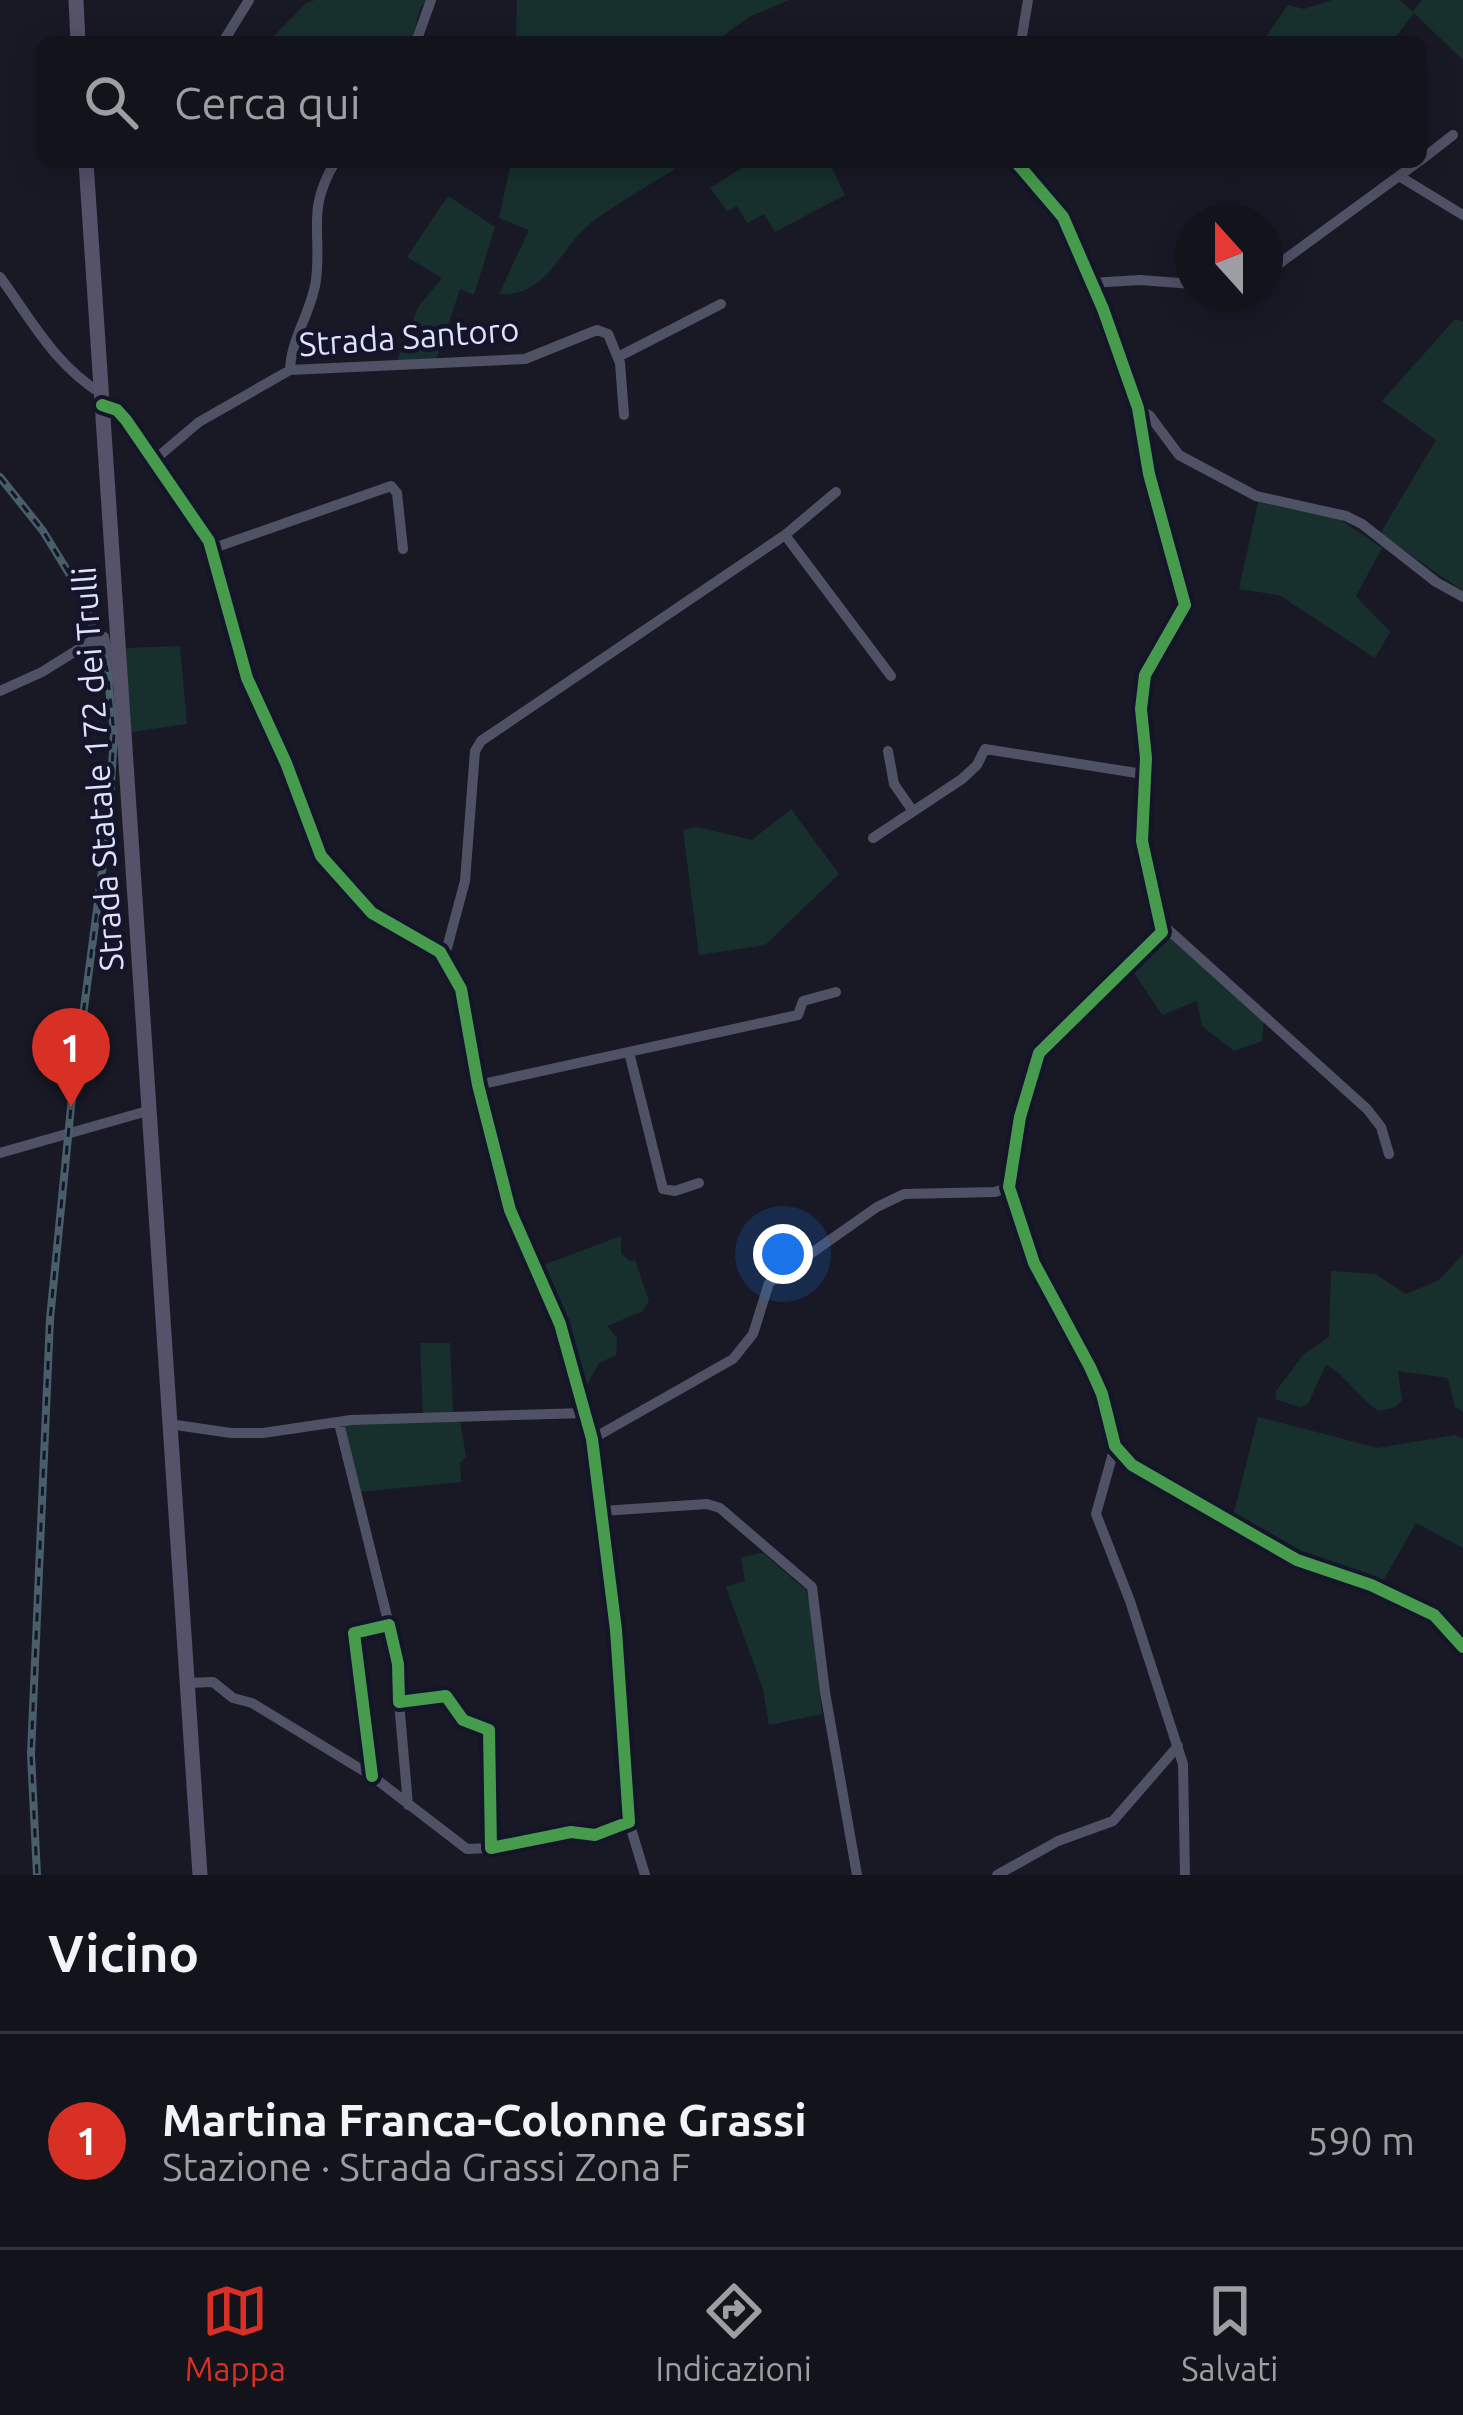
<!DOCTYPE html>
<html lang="it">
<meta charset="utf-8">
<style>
:root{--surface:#13131c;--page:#202029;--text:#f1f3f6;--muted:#9d9ea3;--line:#32323b;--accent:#d93025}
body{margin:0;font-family:Ubuntu,sans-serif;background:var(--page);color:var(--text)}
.compass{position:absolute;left:1175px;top:204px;width:108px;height:108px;border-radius:50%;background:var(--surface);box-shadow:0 6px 30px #0003;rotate:339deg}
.you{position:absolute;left:783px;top:1254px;width:42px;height:42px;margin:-30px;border:9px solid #fff;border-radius:50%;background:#1a73e8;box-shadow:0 0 0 18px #1a73e833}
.badge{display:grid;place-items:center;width:78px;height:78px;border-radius:50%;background:var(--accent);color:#fff;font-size:39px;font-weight:700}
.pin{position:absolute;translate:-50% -99px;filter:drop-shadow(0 3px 6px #0008)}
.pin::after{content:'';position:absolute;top:63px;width:42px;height:36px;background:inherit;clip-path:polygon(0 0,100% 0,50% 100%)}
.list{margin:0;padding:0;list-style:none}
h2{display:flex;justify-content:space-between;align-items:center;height:156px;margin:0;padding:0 48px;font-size:51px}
h2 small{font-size:39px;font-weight:400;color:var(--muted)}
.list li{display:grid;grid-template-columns:78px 1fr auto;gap:36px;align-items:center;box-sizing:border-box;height:216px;padding:0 48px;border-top:3px solid var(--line)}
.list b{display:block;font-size:45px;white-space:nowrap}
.list p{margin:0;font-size:39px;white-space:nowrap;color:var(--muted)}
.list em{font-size:39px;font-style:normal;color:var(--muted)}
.icon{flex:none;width:66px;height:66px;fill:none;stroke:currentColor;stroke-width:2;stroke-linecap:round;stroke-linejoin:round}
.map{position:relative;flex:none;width:1463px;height:1875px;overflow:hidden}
.search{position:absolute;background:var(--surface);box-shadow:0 6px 30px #0003;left:36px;right:36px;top:36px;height:132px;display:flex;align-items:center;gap:30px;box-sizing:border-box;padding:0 42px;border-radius:18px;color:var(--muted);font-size:45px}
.sheet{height:372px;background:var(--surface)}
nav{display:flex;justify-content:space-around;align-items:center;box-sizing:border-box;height:168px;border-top:3px solid var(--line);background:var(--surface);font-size:33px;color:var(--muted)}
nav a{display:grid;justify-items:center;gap:6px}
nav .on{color:var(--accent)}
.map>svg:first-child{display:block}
.green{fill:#17302e}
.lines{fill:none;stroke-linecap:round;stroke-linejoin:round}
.minor{stroke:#4f5165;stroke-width:10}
.primary{stroke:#56526a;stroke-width:15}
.rail-casing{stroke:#485e69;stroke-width:8}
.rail{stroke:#14142b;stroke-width:3;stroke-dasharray:9;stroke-linecap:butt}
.minor-bridge{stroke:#4f5165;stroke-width:10}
.cycleway-casing{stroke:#14142b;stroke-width:20}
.cycleway{stroke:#469c4c;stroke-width:12}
.labels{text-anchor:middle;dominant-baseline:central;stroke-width:9;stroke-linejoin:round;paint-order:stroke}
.street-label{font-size:33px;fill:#e0e2fc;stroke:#14142b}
</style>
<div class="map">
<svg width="1463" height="1875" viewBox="0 0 1463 1875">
<rect width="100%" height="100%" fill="#191926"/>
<path class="green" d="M315,0H427L420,8L412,42H268L306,3Z
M517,0H789L751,16L714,42H516Z
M1332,0H1400L1413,12L1422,0H1463V60L1414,13L1392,42H1262L1288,5L1304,9Z
M511,162H676L679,166C650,185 619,202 592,222C560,246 549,297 499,294L529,230L499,218Z
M751,162H829L845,195L775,232L764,214L747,223L737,206L727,211L710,188Z
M448,196L495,227L474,295L460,289L436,361L396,364L418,307L442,278L407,257Z
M1455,319L1463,321V591L1380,534L1436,440L1382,401Z
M1258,502L1339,519L1382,548L1356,596L1390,632L1375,658L1279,595L1239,589Z
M180,646L187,724L131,732L126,648Z
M791,809L839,874L765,945L699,955L683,830L697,827L752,840Z
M1164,937H1169L1264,1020L1262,1041L1234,1051L1202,1026L1197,1001L1162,1015L1133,971Z
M621,1236V1254L630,1261L635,1260L649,1301L643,1311L607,1326L617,1338L616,1355L599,1363L583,1392L538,1267Z
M1463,1254V1412L1455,1407L1448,1378L1398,1371L1402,1400L1396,1407L1378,1411C1358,1397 1347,1377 1326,1364L1308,1404L1299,1407L1276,1399V1391L1304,1354L1329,1337L1331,1271L1375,1274L1406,1294L1439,1280Z
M420,1343H450L453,1413L460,1421L466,1457L460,1463L461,1482L358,1492L343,1424L423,1415Z
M1258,1417L1378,1448L1455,1435L1463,1439V1548L1416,1523L1382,1583L1303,1563L1233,1516Z
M763,1553L805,1589L810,1602L822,1714L769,1725L763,1689L726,1587L745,1581L741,1557Z"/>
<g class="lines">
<path class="minor" d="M223,42L249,0
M416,42L431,0
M1021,42L1028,0
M1421,160L1453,135
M1016,162L1063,217L1103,309L1138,408L1149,474L1185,605L1145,675L1141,709L1146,758L1142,841L1162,932L1039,1053L1020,1117L1009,1187L1034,1263L1090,1367L1102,1394L1115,1446L1132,1465L1297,1560L1371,1585L1434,1615L1463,1647
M1399,176L1463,215
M1265,274L1418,162
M0,277C32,321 55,365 102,394
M1090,283L1140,280L1193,284
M618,357L721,304
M290,370C291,338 312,311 316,280C322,231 306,211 335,162
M102,405L117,410L126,420L209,541L247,678L286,763L321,856L372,913L440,952L461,989L478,1085L510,1210L560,1324L592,1439L616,1630L629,1822L595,1835L571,1832L491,1848L489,1730L463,1720L446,1696L399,1702L398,1664L389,1625L354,1633L372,1776
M1138,408L1150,416L1179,455L1256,496L1346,516L1362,524L1436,582L1463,597
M153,461L199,422L290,370L525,359L597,330L608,334L620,363L624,415
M785,535L891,676
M211,549L391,486L397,493L403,549
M104,637L112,673L120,687
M0,691L42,672L90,642
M888,751L894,784L912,810
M873,838L962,779L977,765L985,749L1143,774
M1163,925L1367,1109L1381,1127L1389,1154
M440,952L447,948L465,881L475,751L481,741L785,535L836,492
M629,1052L663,1189L675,1191L699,1183
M478,1085L798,1015L803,1001L836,992
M0,1153L151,1110
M339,1423L389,1625
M169,1424L231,1433H263L351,1420L585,1413
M592,1439L733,1359L753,1334L769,1283L877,1207L904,1194L995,1192L1009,1187
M1115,1446L1096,1514L1130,1601L1183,1764L1185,1875
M602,1511L707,1504L720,1508L812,1587L825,1692L857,1875
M188,1683L213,1682L233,1698L252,1703L372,1776L467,1849L491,1848
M399,1702L408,1805
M629,1822L645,1875
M997,1875L1058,1841L1113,1821L1178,1746"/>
<path class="primary" d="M76,0L78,42
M86,162L200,1875"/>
<defs>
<path id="rail" d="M0,477L43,531L81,593L107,669L114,733L109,818L71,1107L50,1319L31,1754L37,1875"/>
</defs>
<use href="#rail" class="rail-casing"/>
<use href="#rail" class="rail"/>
<path class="minor-bridge" d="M90,642L104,637"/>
<defs>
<path id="cycleway" d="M1016,162L1063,217L1103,309L1138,408L1149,474L1185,605L1145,675L1141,709L1146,758L1142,841L1162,932L1039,1053L1020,1117L1009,1187L1034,1263L1090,1367L1102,1394L1115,1446L1132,1465L1297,1560L1371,1585L1434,1615L1463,1647
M102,405L117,410L126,420L209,541L247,678L286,763L321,856L372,913L440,952L461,989L478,1085L510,1210L560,1324L592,1439L616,1630L629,1822L595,1835L571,1832L491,1848L489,1730L463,1720L446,1696L399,1702L398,1664L389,1625L354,1633L372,1776"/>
</defs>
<use href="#cycleway" class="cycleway-casing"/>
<use href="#cycleway" class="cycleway"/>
</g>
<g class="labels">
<g class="street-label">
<text transform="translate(409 336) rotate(-4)">Strada Santoro</text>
<text transform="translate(97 769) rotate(-94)">Strada Statale 172 dei Trulli</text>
</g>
</g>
</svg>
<svg class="compass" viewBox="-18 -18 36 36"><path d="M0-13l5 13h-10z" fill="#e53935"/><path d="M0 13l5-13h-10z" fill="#9d9ea3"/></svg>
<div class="you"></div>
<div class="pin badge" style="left:71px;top:1107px">1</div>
<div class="search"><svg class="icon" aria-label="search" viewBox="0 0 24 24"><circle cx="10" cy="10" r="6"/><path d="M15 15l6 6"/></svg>Cerca qui</div>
</div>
<section class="sheet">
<h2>Vicino<small></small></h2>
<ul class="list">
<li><span class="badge">1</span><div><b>Martina Franca-Colonne Grassi</b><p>Stazione · Strada Grassi Zona F</p></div><em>590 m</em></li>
</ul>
</section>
<nav>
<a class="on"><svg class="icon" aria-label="map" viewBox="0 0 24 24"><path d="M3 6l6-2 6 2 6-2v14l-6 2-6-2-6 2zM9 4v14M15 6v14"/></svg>Mappa</a>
<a><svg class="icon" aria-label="directions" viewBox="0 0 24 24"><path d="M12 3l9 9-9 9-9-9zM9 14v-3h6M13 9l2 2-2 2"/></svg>Indicazioni</a>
<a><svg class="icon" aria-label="saved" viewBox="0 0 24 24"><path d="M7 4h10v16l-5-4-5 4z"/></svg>Salvati</a>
</nav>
